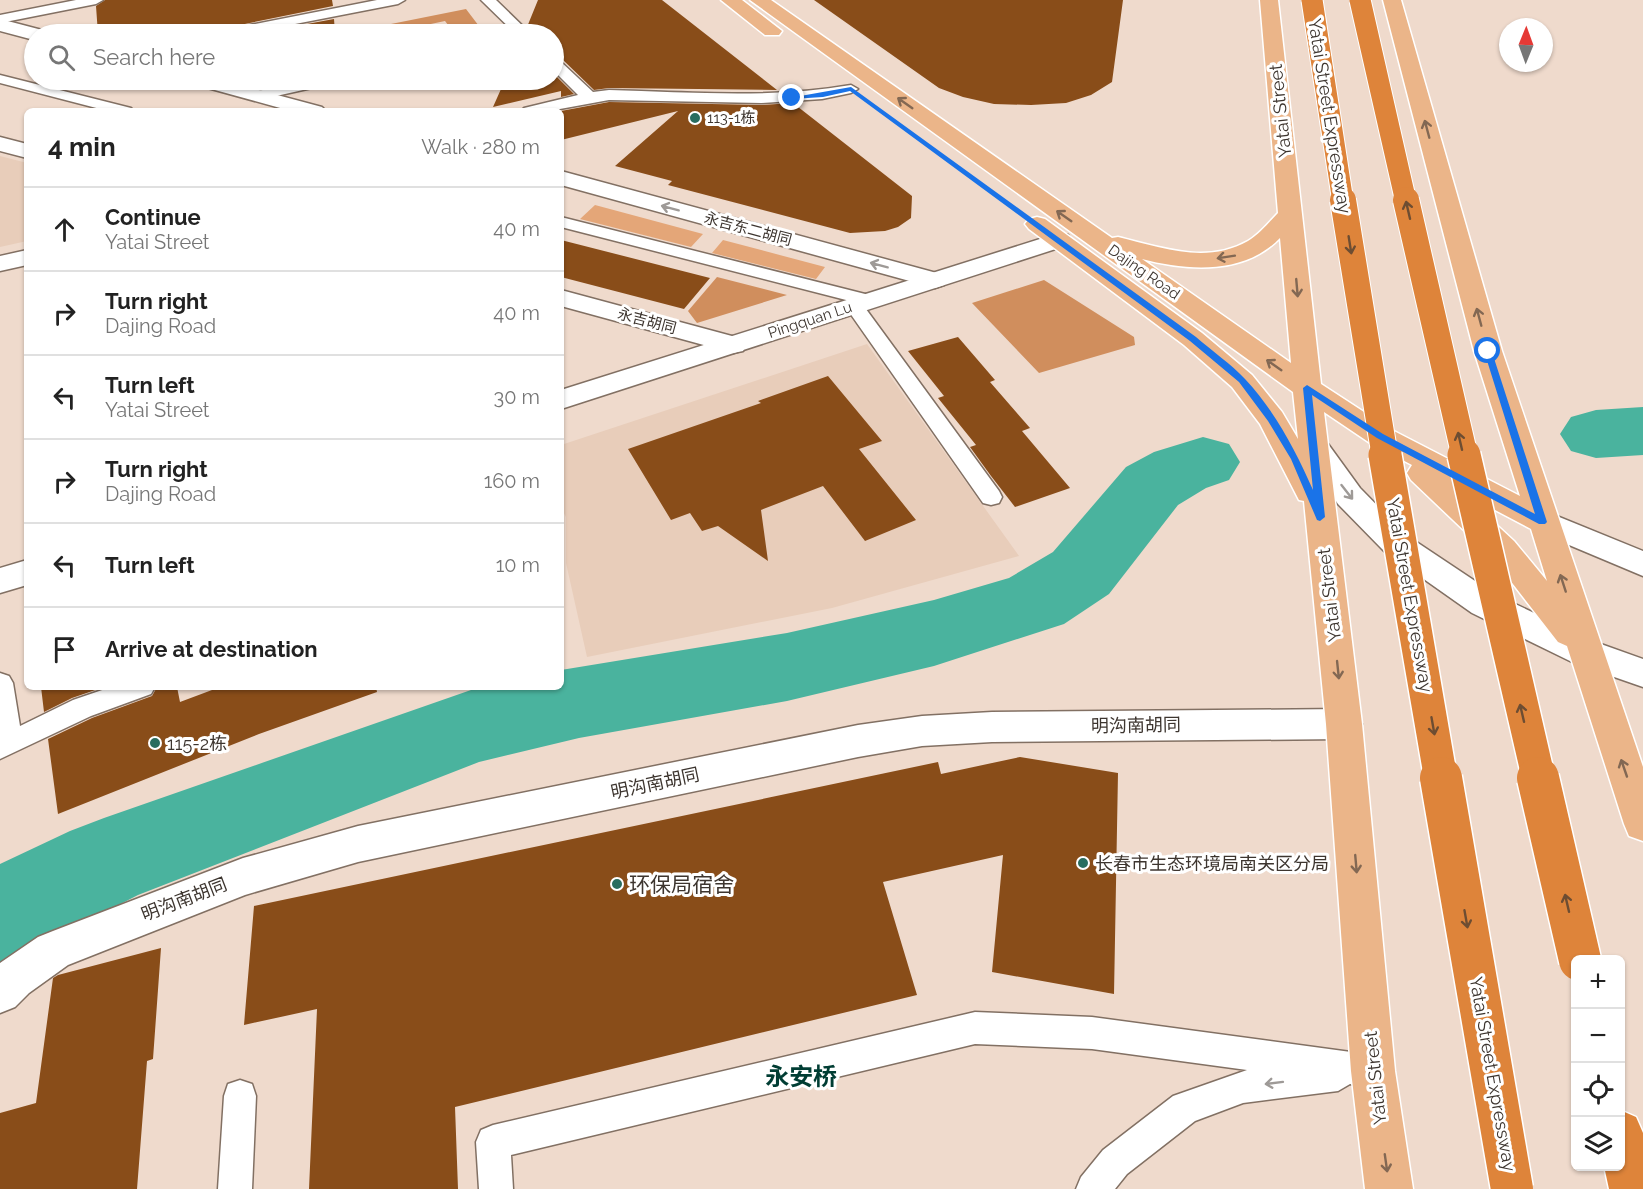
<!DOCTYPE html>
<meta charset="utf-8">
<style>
:root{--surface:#fff;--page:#f2f2f2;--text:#222;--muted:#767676;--line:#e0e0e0}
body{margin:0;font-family:Raleway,"Noto Sans SC",sans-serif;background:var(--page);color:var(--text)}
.controls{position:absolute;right:18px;bottom:18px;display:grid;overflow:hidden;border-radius:9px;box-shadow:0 2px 4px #0004}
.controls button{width:54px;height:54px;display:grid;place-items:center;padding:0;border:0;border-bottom:2px solid var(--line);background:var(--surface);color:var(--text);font:30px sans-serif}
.compass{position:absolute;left:1499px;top:18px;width:54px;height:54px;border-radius:50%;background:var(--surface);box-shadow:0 2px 4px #0004;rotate:1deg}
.stop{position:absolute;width:18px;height:18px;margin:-14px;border:4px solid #1a73e8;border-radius:50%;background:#fff}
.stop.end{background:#1a73e8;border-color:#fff;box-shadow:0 2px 6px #0008}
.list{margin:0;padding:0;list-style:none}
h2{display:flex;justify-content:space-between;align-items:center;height:78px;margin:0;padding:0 24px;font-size:26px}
h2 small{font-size:20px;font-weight:400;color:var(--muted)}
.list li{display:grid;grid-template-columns:39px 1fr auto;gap:18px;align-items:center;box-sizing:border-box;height:84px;padding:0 24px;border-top:2px solid var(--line)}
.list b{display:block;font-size:22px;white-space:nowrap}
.list p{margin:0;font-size:20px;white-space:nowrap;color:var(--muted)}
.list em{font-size:20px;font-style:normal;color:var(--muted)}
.icon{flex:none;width:33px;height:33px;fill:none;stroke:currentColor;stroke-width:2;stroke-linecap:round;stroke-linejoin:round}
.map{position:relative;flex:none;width:1643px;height:1189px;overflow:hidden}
.search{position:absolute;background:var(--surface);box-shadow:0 2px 4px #0004;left:24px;top:24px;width:540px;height:66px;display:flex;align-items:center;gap:15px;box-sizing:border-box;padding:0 21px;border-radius:33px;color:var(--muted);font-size:22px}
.panel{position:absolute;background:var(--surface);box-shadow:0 2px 4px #0004;left:24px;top:108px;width:540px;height:582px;border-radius:9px}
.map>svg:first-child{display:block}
.built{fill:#e8cdba}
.green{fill:#e4a678}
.forest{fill:#d08e5d}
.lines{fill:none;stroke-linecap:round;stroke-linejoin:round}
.river{fill:#4ab39e;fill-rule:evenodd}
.building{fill:#894d19}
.lane-casing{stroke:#827063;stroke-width:3}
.street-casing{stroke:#827063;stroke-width:3}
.secondary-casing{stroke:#827063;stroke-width:3}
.primary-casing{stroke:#fff;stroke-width:3}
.highway-casing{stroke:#fff;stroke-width:3}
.lane{fill:#fff;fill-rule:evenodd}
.street{fill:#fff;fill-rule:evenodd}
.secondary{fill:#fff;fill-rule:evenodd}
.primary{fill:#ebb589;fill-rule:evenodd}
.highway{fill:#de843a;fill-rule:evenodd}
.highway-bridge-far3-casing{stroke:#fff;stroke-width:23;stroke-linecap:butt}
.highway-bridge-far2-casing{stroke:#fff;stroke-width:28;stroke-linecap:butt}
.highway-bridge-far1-casing{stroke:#fff;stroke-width:36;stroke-linecap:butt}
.highway-bridge-casing{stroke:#fff;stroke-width:45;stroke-linecap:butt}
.highway-bridge-far3{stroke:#de843a;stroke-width:21}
.highway-bridge-far2{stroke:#de843a;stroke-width:26}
.highway-bridge-far1{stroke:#de843a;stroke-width:33}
.highway-bridge{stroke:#de843a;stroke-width:42}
.oneway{stroke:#836853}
.oneway2{stroke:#9e9a97}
.oneway3{stroke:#6d4d32}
.route{fill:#1a73e8}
.poi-dot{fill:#296d5f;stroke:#fff;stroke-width:2}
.labels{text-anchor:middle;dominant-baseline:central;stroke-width:6;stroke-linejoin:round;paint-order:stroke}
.far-poi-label{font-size:15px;fill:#3d352f;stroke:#fff;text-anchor:start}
.far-street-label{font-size:15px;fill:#3d352f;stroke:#fff}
.street-label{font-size:18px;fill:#3d352f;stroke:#fff}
.poi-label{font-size:18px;fill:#3d352f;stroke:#fff;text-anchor:start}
.near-poi-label{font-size:21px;fill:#3d352f;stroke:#fff;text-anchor:start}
.near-neighbourhood-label{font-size:24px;font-weight:bold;fill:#003d33;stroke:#fff}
</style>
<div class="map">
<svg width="1643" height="1189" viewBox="0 0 1643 1189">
<rect width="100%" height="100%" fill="#efdacc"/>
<path class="built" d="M0,156L27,163V241L0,247Z
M867,344L1019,556L832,608L587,657L566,563V517L561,508V445Z"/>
<path class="green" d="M595,205L703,234L691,247L580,219Z
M723,240L825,267L816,279L712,253Z"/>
<path class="forest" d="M466,9L485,34H455L445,21L407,29L410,34H381L376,27Z
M717,277L787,295L697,323L688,311Z
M1044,280L1134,337L1135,345L1039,373L972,303Z"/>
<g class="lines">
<path class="river" d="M1643,407V455L1596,458L1571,451L1560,434L1571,417L1596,410Z
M1203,437L1229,444L1240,462L1229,480L1206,488L1178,505L1109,594L1064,624L934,666L787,701L579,738L479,762L138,895L66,932L36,955L0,969V864L70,831L104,818L471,690L483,687H561V670L787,633L934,600L1009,578L1053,552L1126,467L1154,452Z"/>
</g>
<path class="building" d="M105,0H332L333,6L225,28L216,34H98L96,6Z
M538,0H662L777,90L609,88L594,90L561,58L554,57V34H533L527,27Z
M814,0H1123L1112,82L1091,95L1066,103L1031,105L994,104L963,97L939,88Z
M334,19L335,33L329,34H253Z
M554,74L574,94L561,97V91L493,107L505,80H554Z
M609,102L762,105L793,103L912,196L911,218L898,227L885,231L850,233L668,185L672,181L615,166L678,111L561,140V111Z
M561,240L710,278L684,309L561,277Z
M958,337L995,380L990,382L1030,428L1022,431L1070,488L1015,507L991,476L970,447L976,445L938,398L944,396L908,351Z
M828,376L882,441L859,449L916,520L865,541L823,486L761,510L768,561L718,526L702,531L690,513L671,520L628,449L761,403L758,401Z
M41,687H104L72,698L44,712Z
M157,687H177L180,702L220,687H376L377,692L259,734L58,814L48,739L92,718L152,696Z
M1020,757L1118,773L1114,994L992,972L1003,855L883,882L917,995L455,1107L458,1189H309L317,1009L244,1025L254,906L938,762L941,774Z
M161,948L153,1059L147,1061L137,1189H0V1113L36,1103L53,978L58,975Z"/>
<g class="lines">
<defs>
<path id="lane" d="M76,0H103L96,4L0,23V15Z
M377,0H405L398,4L244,34H218L225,30Z
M481,0H496L531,34H516Z
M554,59L559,60L593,92L609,90C690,92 771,99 851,85L858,89L851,93L822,99L762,103L609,100L549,111H521L524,108L578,95L554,71Z
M0,75L131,108L134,111H108L0,83Z
M311,80H337L330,84L258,100L250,95L253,92Z
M561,217L877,297L879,301L877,305H863L999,491L1002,497L999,503L991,505L983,503L845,306L850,301L561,227Z
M0,673L9,676L13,683L20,726L73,700L111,687H155L151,694L91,716L0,759Z
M975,1012L1092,1017L1373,1055L1384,1060L1389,1071L1384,1082L1373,1087L1350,1084L1338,1091L1243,1103L1195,1121L1127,1174L1115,1189H1076L1081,1177L1103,1150L1173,1096L1247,1070L1092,1049L975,1044L511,1155L513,1189H479L476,1142L481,1130L493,1125Z
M240,1080L252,1084L256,1096L252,1189H218L224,1096L228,1084Z"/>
<path id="street" d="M0,19L42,30L45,34H34V40L0,31Z
M190,80H221L322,107L326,111H291L193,84Z
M0,137L27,144V158L0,151Z
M561,171L944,275L948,280L944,285L935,288L561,185Z
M561,290L743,339L746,345L743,351L733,353L561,306Z
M1344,709L1357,713L1362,724L1357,735L1344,739L992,742L922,746L858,757L358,862L245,895L68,965L29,993L15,1007L0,1013V963L38,937L53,931L243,858L358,826L858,725L922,716L992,712Z"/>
<path id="secondary" d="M1059,233L1068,235L1071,240L1068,245L561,409V390Z
M27,250V265L0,271V256Z
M1313,434L1323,437L1360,488L1406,535L1496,595L1598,643L1643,659V687L1574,663L1472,613L1384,551L1338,504L1298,444L1303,437Z
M1542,510L1643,551V576L1531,529L1526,521L1531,513Z
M27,560V585L0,593V568Z"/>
<path id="primary" d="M721,0H742L782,31L779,35H765Z
M750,0H771L1112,238L1118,237C1160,247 1206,265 1248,241C1260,234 1269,222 1278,213L1260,0H1278L1321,384L1390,429L1520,496L1474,351L1383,0H1401L1502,351L1643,767V841L1629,836L1624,824L1567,646L1558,642L1492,557L1411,480L1407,473L1412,465L1370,443L1324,412L1362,724L1395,1071L1413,1189H1365L1351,1071L1326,724L1304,501L1299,500L1260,424L1232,387L1184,345L1029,229L1025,224L1029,219L1037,217L1045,219L1202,333L1252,375L1282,412L1298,439L1293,392ZM1280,238L1291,363L1142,259C1188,271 1244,275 1280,238ZM1461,492L1531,529L1547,581L1514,541Z"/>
<path id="highway" d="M1620,1110L1636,1117L1643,1133V1189H1609L1604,1166H1620Z"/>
</defs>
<use href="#lane" class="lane-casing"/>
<use href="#street" class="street-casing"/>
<use href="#secondary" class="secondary-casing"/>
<use href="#primary" class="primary-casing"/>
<use href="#highway" class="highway-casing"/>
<use href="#lane" class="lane"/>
<use href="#street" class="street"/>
<use href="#secondary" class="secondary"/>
<use href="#primary" class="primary"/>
<use href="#highway" class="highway"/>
<defs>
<path id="highway-bridge-far3" d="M1312,0L1343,202
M1360,0L1406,202"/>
<path id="highway-bridge-far2" d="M1343,200L1385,457
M1406,200L1465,457"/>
<path id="highway-bridge-far1" d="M1385,455L1441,780
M1464,455L1539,780"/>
<path id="highway-bridge" d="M1441,778L1512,1189
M1538,778L1580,960"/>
</defs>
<use href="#highway-bridge-far3" class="highway-bridge-far3-casing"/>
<use href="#highway-bridge-far2" class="highway-bridge-far2-casing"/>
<use href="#highway-bridge-far1" class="highway-bridge-far1-casing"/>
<use href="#highway-bridge" class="highway-bridge-casing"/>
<use href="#highway-bridge-far3" class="highway-bridge-far3"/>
<use href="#highway-bridge-far2" class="highway-bridge-far2"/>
<use href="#highway-bridge-far1" class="highway-bridge-far1"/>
<use href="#highway-bridge" class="highway-bridge"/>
</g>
<defs><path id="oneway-shaft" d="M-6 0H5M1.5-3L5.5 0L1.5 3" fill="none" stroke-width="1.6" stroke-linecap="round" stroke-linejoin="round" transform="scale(1.5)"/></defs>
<g class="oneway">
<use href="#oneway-shaft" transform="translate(905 103) rotate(-145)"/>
<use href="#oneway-shaft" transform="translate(1427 129) rotate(-105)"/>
<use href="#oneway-shaft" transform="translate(1064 216) rotate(-145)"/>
<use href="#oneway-shaft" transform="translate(1226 257) rotate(171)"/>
<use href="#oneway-shaft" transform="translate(1297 288) rotate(85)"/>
<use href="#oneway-shaft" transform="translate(1479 317) rotate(-105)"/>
<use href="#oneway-shaft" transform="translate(1274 365) rotate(-145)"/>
<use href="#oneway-shaft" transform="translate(1563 583) rotate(-108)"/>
<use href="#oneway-shaft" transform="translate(1338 670) rotate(84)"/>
<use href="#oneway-shaft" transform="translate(1624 768) rotate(-109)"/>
<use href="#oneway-shaft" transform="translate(1356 864) rotate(85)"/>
<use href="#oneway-shaft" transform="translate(1386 1163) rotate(82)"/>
</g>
<g class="oneway2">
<use href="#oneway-shaft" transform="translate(670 208) rotate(-165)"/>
<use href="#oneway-shaft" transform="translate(879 265) rotate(-165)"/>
<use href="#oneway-shaft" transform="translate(1347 492) rotate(52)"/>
<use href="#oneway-shaft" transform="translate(1274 1083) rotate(173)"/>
</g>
<g class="oneway3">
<use href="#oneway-shaft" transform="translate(1408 210) rotate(-103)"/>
<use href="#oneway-shaft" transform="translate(1350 245) rotate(81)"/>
<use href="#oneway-shaft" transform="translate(1460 441) rotate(-103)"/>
<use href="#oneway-shaft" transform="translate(1522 713) rotate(-103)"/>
<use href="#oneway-shaft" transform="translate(1433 726) rotate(80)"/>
<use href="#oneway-shaft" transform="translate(1567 903) rotate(-103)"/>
<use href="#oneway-shaft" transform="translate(1466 919) rotate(80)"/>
</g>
<path class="route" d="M851,87L1196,337C1212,351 1231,364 1245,379C1275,411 1296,451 1313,490L1303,388L1307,385L1383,434L1535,514L1484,351L1491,349L1547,522L1545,524H1539L1377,438L1312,395L1325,517L1320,521L1317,520L1291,459L1268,421L1239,382L1190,341L850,91L823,97L792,99L789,98Z"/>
<g class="poi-dot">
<circle cx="695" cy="118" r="6"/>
<circle cx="155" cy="743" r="6"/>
<circle cx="1083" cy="863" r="6"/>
<circle cx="617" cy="884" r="6"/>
</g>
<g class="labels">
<g class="far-poi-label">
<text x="707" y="118">113-1栋</text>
</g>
<g class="far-street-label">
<text transform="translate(748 229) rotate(15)">永吉东二胡同</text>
<text transform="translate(1144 272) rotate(35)">Dajing Road</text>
<text transform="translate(810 320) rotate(-18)">Pingquan Lu</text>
<text transform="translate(647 321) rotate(15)">永吉胡同</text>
</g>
<g class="street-label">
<text transform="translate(1280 111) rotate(-96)">Yatai Street</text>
<text transform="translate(1330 116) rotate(81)">Yatai Street Expressway</text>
<text transform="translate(1329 595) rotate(-97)">Yatai Street</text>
<text transform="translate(1410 595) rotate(80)">Yatai Street Expressway</text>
<text transform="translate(1136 725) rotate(-1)">明沟南胡同</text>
<text transform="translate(655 783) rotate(-12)">明沟南胡同</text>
<text transform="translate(184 899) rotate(-21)">明沟南胡同</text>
<text transform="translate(1493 1074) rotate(80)">Yatai Street Expressway</text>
<text transform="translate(1375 1078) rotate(-96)">Yatai Street</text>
</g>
<g class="poi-label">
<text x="167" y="743">115-2栋</text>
<text x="1095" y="863">长春市生态环境局南关区分局</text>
</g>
<g class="near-poi-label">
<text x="629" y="884">环保局宿舍</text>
</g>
<g class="near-neighbourhood-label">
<text x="801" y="1076">永安桥</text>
</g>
</g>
</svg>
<div class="controls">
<button>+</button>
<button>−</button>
<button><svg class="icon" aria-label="locate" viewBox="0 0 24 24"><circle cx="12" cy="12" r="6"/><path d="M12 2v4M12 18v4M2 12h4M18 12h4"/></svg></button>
<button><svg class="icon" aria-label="layers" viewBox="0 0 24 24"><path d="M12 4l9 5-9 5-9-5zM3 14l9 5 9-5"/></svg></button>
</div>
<svg class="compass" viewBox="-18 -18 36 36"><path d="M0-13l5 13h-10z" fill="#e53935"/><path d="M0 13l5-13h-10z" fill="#767676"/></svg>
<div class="stop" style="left:1488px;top:351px"></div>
<div class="stop end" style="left:792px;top:98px"></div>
<div class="search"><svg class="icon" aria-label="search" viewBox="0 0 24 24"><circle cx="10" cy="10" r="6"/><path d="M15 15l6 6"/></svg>Search here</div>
<section class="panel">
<h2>4 min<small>Walk · 280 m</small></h2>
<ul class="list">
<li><svg class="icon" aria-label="ahead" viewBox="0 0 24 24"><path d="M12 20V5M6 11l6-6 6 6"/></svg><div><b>Continue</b><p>Yatai Street</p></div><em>40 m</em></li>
<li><svg class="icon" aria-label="right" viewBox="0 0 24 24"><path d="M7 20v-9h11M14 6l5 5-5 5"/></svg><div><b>Turn right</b><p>Dajing Road</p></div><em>40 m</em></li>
<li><svg class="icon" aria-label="left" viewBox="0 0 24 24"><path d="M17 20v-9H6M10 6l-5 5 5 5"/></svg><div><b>Turn left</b><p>Yatai Street</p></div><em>30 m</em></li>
<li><svg class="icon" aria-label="right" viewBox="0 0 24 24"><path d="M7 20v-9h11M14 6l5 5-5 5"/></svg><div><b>Turn right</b><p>Dajing Road</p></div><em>160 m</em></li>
<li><svg class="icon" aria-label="left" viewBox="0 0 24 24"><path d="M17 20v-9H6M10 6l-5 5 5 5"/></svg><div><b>Turn left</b></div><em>10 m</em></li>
<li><svg class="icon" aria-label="arrive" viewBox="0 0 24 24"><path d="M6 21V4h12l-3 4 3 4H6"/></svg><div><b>Arrive at destination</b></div></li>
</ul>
</section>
</div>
